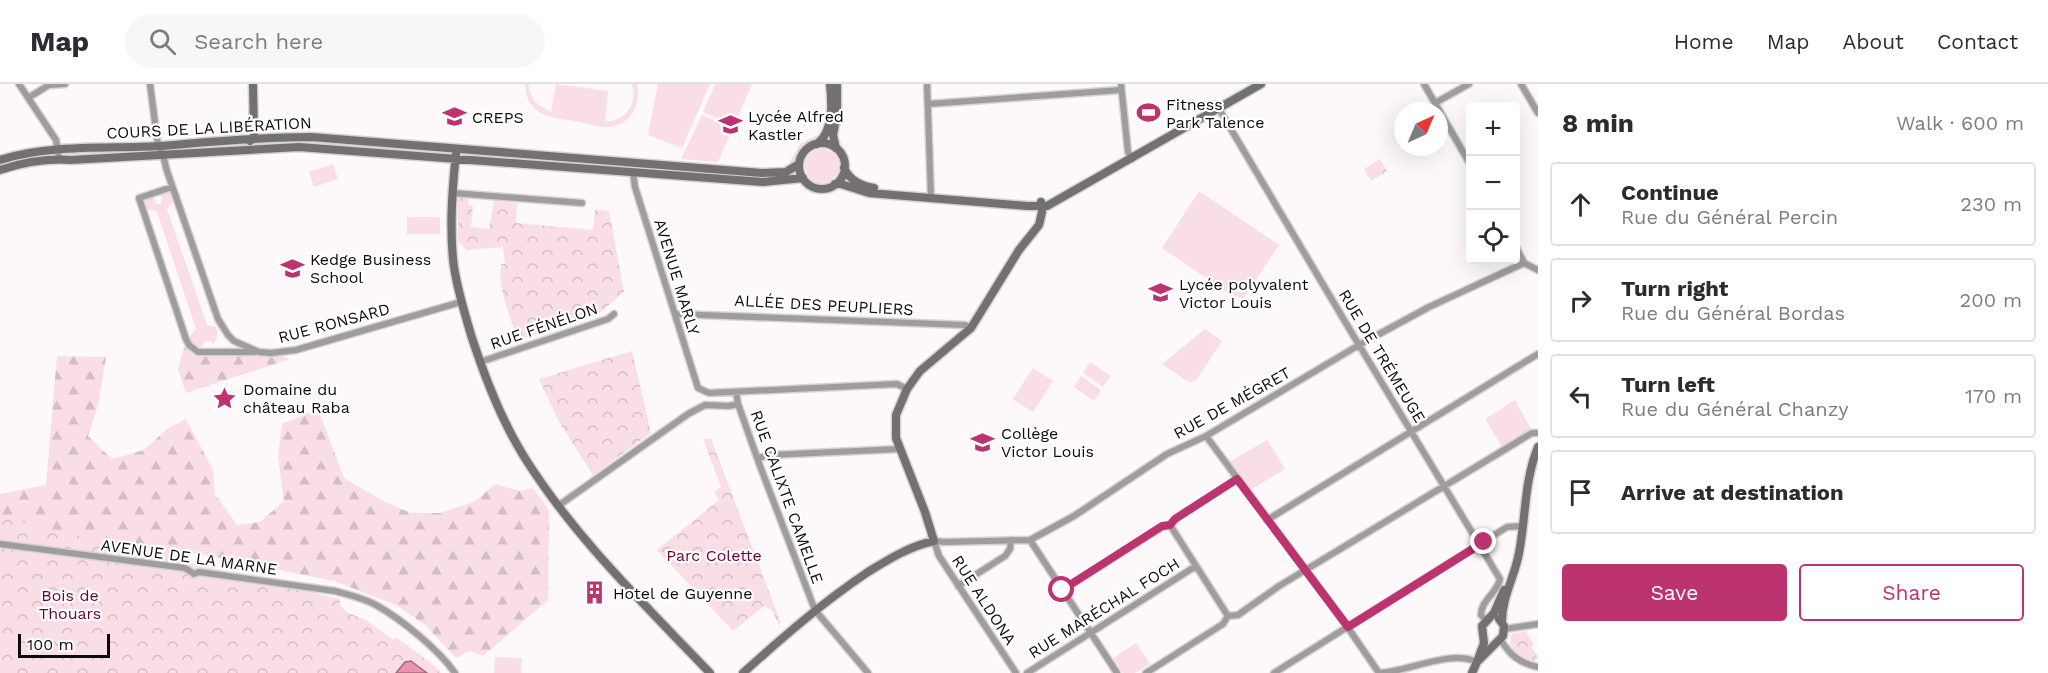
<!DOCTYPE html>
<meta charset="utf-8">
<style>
:root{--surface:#fff;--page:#f7f7f7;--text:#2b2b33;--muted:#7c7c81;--line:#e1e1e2;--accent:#bc3370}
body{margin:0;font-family:"Work Sans",sans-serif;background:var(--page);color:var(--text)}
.controls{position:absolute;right:18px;top:18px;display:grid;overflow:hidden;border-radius:6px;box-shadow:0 6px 24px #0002}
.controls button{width:54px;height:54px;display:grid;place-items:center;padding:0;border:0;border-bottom:2px solid var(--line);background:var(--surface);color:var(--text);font:30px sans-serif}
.compass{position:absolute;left:1394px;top:18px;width:54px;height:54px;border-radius:50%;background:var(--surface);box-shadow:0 6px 24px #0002;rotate:44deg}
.scale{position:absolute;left:18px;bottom:15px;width:92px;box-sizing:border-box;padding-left:6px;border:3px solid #0d0b0c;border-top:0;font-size:16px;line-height:21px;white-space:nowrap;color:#0d0b0c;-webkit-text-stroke:4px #fff;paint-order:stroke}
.stop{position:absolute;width:18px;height:18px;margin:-14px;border:4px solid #bc3370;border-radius:50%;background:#fff}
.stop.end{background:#bc3370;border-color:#fff;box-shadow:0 2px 6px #0008}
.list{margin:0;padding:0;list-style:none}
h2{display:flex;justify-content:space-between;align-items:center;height:78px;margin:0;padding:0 24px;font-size:26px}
h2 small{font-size:20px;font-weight:400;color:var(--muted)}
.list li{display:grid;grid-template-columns:39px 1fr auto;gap:18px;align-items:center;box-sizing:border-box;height:84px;margin:0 12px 12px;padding:0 12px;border:2px solid var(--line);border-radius:6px}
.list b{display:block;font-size:22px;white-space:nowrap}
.list p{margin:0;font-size:20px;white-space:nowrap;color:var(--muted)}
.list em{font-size:20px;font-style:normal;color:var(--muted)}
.actions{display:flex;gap:12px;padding:18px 24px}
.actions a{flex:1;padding:14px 0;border:2px solid var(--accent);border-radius:6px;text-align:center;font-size:21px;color:var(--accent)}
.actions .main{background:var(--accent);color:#fff}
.icon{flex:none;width:33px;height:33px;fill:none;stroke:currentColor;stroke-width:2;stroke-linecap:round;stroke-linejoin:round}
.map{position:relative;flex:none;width:1538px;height:589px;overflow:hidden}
header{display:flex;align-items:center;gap:36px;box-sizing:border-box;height:84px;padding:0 30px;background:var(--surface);border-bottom:2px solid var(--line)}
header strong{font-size:28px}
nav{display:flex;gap:33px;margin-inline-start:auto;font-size:21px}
.search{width:420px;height:54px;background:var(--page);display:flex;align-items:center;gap:15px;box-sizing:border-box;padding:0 21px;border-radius:33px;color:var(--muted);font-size:22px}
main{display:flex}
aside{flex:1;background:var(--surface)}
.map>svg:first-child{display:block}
.green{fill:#fadee6}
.forest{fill:url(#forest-firs)}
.park{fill:url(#park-crowns)}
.water{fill:#eb92b1;stroke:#a86a80;stroke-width:1.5}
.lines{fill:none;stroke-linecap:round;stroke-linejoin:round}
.street-casing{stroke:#d7d2d4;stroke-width:9}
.secondary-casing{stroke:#d7d2d4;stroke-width:11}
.street{stroke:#9f9c9d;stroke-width:6}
.secondary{stroke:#737071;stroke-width:8}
.route{stroke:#bc3370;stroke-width:8}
.labels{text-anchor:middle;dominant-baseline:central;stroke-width:4.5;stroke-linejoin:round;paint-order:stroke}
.poi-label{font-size:16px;fill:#0d0b0c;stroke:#fff;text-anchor:start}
.street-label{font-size:16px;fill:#0d0b0c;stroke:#fff}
.park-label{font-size:16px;fill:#6f013a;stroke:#fff}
</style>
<header>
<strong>Map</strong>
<div class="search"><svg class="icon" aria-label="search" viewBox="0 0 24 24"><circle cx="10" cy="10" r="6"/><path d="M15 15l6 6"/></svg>Search here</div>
<nav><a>Home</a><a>Map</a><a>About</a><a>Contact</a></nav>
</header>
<main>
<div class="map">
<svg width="1538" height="589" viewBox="0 0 1538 589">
<defs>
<pattern id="forest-firs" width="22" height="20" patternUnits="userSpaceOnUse" patternTransform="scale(1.5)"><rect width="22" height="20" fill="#fadee6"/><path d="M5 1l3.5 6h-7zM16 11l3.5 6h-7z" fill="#d5bdc4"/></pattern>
<pattern id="park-crowns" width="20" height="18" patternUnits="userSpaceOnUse" patternTransform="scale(1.5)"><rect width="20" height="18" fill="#fadee6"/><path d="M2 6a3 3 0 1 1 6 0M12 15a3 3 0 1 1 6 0" fill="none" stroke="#d5bdc4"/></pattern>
</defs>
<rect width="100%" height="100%" fill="#fdf8fa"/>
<path class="green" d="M525,0H529C530,21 545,27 564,30L551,27L556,0L608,7L605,38C626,37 638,20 632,0H637C642,21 630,42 607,43C596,43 585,39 575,37C562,35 546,34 535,25C528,18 525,9 525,0Z
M658,0H710L682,64L648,51Z
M715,0H752L734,42L703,28Z
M702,31L733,44L718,78L681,75Z
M817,51H822C817,56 811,57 805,61C798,67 798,76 791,82L788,81L800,60Z
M805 82a17 17 0 1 1 34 0a17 17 0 1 1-34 0Z
M333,80L338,95L314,103L309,88Z
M169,107L174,116L167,125L207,241L216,243C218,249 218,255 213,260L211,257L205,258L200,264L193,260L189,253L196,245L157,128L147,125L144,117L153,113L157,120H161L162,115L160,110Z
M1199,107L1279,161L1243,215L1228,209L1162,164Z
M407,133H440V150H407Z
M1205,245L1222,257L1196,296L1191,298L1187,297L1162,280Z
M1090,278L1111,292L1103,303L1083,289Z
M1033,284L1053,297L1033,328L1013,315Z
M1081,292L1101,306L1094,317L1074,303Z
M1515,316L1531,345L1502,363L1485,335Z
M1267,356L1285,385L1250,406L1229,378Z
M1136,559L1150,580L1135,589H1123L1113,574Z
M495,573L522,574L521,589H494Z"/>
<path class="forest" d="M184,263L195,270L276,271L290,275L186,309L178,285Z
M57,272L106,273L98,321L88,352L112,375L144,366L167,345L186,335L213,386L215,410L237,441L260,438L284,417L278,373L282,340L318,325L344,394L383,417L411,429H440L474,418L495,400L520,407L533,404L549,426L548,516L483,572L470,567L456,574L425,541L396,521L334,497L175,465L160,501L0,589V410L46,401Z"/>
<path class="park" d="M1380,75L1387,87L1371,97L1364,85Z
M458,114H469L468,121L473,122L471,143L489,145L494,117L517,119L516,139L593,146L595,126L609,127L624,208L597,231L518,256C510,233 498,205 501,180H505L503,163L467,166L458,158Z
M632,267L651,349L593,391L559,338L539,295Z
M703,355H711L779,534L781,538L779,541L772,526L764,522L733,547L657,466L719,416L714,408L721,403Z
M0,433L340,515V522L348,529L366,536L392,555L397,554L431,579L441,589H0Z
M1526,547L1534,561L1532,563L1538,574L1535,577C1522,574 1505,565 1512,550Z"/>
<path class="water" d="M411,577L427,589H396L405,578Z"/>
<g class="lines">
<defs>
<path id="street" d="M19,0L56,56L59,74
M150,0L158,62L163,71L167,87L218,235L228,251L234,257L259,268L271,269L296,266L461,218
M927,0L931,114
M1121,0L1128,68L1132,75
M1424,0L1470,80
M1521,0L1538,29
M28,14L49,1L65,0
M1435,19L1469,0
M928,20L1121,6
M1216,20L1350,246L1500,495C1498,508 1481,516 1481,531L1486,536
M633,89L635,103C656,170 677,237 698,304L709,309L897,300L907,305
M172,103L139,114L186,255L189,261L198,268H254
M453,109L582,119
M1516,163L1524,179
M675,230L965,241L971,244
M480,278L608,235L614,230
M736,308L738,320L760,382L815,526L868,589
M1206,352L1344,538L1379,589C1408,588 1450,565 1477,578
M758,374L770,371L900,365
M558,422L688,330L705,321L729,322L738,320
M1267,436L1538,270
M1170,441L1228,532
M1030,456L1117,589
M0,460L185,484L194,490L199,488L335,507C349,511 363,514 376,521C401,535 438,565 455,589
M958,502L1005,472L1010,465L1011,456
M1062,506L1162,443L1170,441L1175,435L1237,395
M1228,532L1238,531L1279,502L1532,349H1538
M1505,545L1538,540
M1500,555C1510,571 1519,579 1538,583
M1016,589L939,472L934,457L945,458L1030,456L1074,432L1167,370L1206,352L1359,261L1429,223L1524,179L1538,186
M1027,589L1196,482
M1146,589L1223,540L1228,532
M1274,589L1507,443L1522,442"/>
<path id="secondary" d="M250,57L254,54L253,0
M799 82a23 23 0 1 1 46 0a23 23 0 1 1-46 0Z
M817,60C834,47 832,19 830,0
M836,64L833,51L837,30V0
M456,70C452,107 449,146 454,183C458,208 465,231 472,254C485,294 501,335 523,371C574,453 644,520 710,589
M0,76C49,60 108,65 160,62C210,58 260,53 311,53L762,89L786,88L799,80
M844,84C850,97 861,102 874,104
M0,86C24,78 46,74 71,76L299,63L763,98L803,94
M835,100H841L869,109L1027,122H1047L1261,0
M1502,537C1502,513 1515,492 1519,469C1526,433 1524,397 1538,363
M1477,578L1484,559L1482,542L1494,529L1504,506
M743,589C783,553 823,518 868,488C889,475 910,462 934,457L925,428L896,354V331L907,305L920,287L971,244L1019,166L1039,141L1042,128L1041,118
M1472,589L1477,578L1503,552L1504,542L1499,535"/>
</defs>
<use href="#street" class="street-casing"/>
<use href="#secondary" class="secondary-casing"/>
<use href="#street" class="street"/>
<use href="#secondary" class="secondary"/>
</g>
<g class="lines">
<path class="route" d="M1062,506L1162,442L1170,441L1175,435L1237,395L1348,543L1484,458"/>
</g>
<defs>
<symbol id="stadium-bare" viewBox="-9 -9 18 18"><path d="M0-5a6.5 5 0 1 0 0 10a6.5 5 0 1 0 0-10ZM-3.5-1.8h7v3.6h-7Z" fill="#bc3370" stroke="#fff" stroke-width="2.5" paint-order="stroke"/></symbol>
<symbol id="university-bare" viewBox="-9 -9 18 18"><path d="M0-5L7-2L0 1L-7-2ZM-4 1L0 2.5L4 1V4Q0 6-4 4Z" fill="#bc3370" stroke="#fff" stroke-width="2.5" paint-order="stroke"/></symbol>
<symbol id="school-bare" viewBox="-9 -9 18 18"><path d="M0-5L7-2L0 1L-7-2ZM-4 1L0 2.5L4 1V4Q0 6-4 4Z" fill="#bc3370" stroke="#fff" stroke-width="2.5" paint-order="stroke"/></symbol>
<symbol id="sight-bare" viewBox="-9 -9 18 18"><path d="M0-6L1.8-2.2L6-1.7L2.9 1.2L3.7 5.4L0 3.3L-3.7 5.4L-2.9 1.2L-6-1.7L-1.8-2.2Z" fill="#bc3370" stroke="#fff" stroke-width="2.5" paint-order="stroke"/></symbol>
<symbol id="building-bare" viewBox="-9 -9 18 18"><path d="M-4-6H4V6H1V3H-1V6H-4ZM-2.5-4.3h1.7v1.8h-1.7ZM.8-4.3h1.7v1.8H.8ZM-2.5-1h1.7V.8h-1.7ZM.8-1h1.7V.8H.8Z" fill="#bc3370" stroke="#fff" stroke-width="2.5" paint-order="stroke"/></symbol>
</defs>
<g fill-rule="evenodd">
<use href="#stadium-bare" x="1132" y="12" width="33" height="33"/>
<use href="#university-bare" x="438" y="16" width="33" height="33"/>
<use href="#school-bare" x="714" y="24" width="33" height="33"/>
<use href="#university-bare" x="276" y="168" width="33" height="33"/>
<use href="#school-bare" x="1144" y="192" width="33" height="33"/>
<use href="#sight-bare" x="208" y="298" width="33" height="33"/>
<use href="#school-bare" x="966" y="342" width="33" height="33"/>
<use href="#building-bare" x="578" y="492" width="33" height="33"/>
</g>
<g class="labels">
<g class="poi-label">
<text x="1166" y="20">Fitness<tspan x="1166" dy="18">Park Talence</tspan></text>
<text x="748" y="32">Lycée Alfred<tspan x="748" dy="18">Kastler</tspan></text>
<text x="472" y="33">CREPS</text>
<text x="310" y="175">Kedge Business<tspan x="310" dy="18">School</tspan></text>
<text x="1179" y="200">Lycée polyvalent<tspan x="1179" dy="18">Victor Louis</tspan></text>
<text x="243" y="305">Domaine du<tspan x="243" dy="18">château Raba</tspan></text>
<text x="1001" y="349">Collège<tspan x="1001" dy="18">Victor Louis</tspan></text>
<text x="613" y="509">Hotel de Guyenne</text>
</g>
<g class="street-label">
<text transform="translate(209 44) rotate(-3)">COURS DE LA LIBÉRATION</text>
<text transform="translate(677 193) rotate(73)">AVENUE MARLY</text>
<text transform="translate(824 221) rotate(3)">ALLÉE DES PEUPLIERS</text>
<text transform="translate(334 239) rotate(-15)">RUE RONSARD</text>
<text transform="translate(544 242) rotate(-19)">RUE FÉNÉLON</text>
<text transform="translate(1382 272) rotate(59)">RUE DE TRÉMEUGE</text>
<text transform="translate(1232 319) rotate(-29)">RUE DE MÉGRET</text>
<text transform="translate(787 413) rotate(70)">RUE CALIXTE CAMELLE</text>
<text transform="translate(189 473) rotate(8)">AVENUE DE LA MARNE</text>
<text transform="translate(984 516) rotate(57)">RUE ALDONA</text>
<text transform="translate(1104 524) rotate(-32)">RUE MARÉCHAL FOCH</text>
</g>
<g class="park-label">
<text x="714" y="471">Parc Colette</text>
<text x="70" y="511">Bois de<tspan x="70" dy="18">Thouars</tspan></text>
</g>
</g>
</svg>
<div class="controls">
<button>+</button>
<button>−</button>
<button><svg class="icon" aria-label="locate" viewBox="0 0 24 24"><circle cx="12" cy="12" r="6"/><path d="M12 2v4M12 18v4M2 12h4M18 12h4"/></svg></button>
</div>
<svg class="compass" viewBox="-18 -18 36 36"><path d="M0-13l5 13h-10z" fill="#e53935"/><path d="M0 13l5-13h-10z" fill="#7c7c81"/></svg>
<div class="scale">100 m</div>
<div class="stop" style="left:1062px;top:506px"></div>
<div class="stop end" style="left:1484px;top:458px"></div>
</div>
<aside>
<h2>8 min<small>Walk · 600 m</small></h2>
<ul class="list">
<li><svg class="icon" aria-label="ahead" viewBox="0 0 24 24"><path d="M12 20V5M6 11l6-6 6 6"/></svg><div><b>Continue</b><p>Rue du Général Percin</p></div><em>230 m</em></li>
<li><svg class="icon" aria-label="right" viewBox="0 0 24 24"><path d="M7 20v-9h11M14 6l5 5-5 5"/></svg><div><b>Turn right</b><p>Rue du Général Bordas</p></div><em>200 m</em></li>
<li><svg class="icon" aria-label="left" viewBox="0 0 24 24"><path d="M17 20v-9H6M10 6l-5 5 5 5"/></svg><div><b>Turn left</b><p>Rue du Général Chanzy</p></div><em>170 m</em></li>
<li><svg class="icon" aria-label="arrive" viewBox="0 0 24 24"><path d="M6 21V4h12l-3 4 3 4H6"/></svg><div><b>Arrive at destination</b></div></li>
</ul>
<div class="actions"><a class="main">Save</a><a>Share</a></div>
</aside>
</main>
